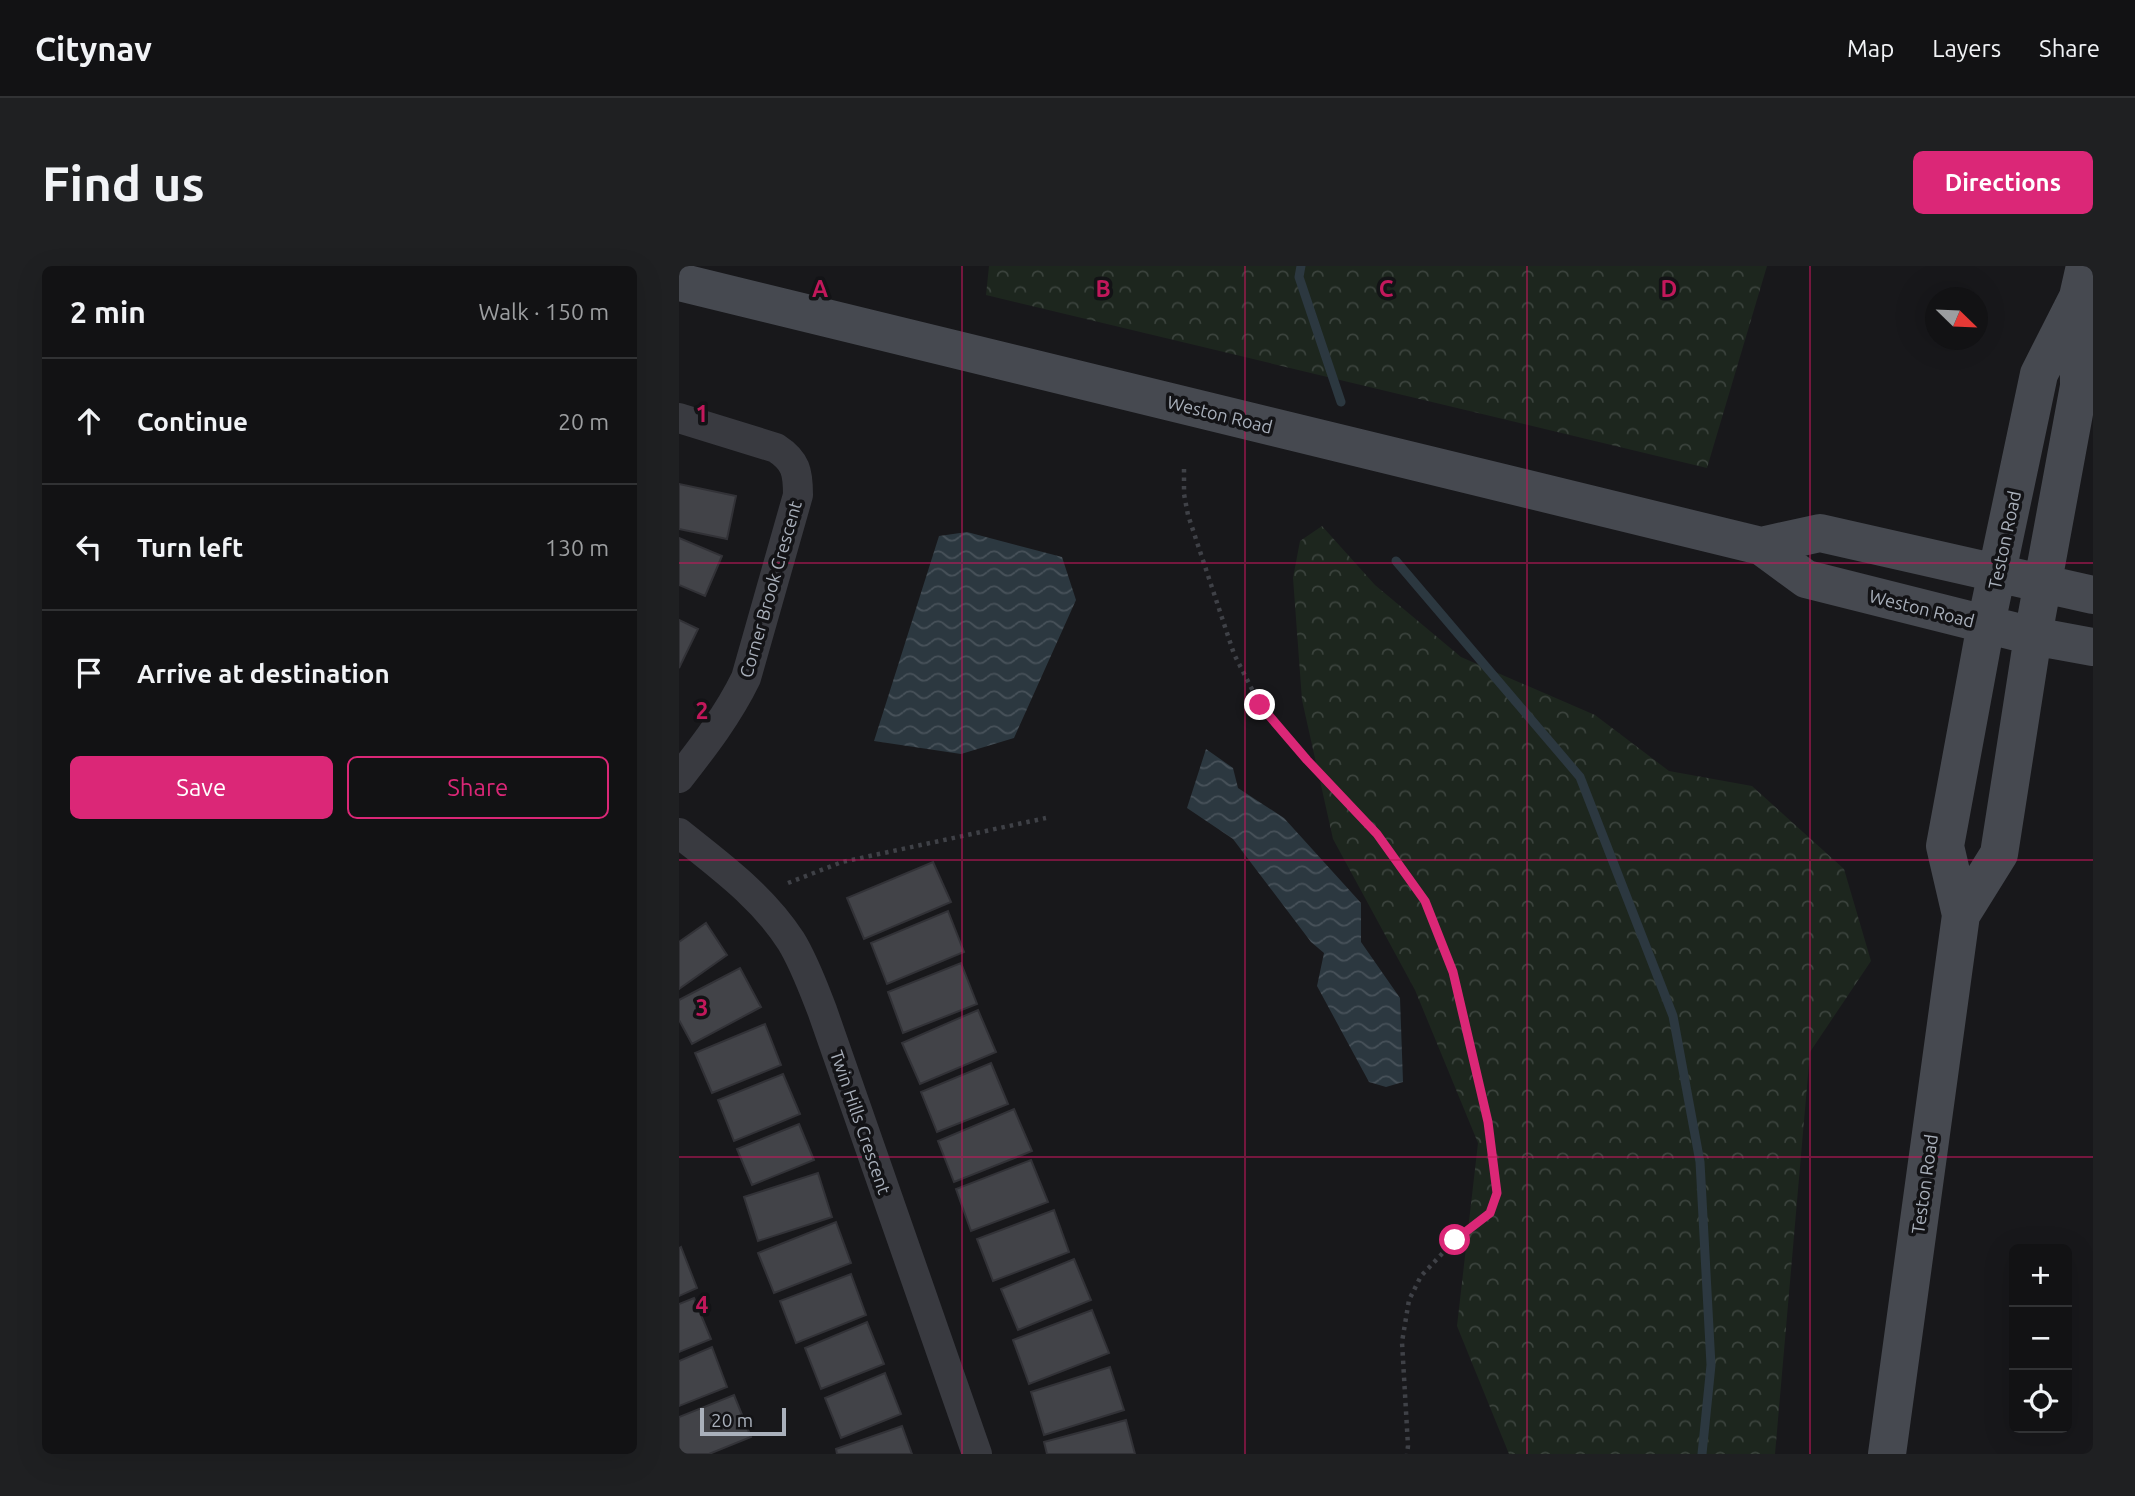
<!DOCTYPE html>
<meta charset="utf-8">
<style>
:root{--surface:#121214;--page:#1f2022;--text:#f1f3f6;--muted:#9c9ea0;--line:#313234;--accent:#db2777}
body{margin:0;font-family:Ubuntu,sans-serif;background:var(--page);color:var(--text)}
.controls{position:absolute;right:21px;bottom:21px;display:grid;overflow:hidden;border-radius:10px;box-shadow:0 7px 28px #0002}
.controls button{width:63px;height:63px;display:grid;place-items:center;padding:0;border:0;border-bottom:2px solid var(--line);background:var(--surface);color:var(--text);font:35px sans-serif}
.compass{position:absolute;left:1246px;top:21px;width:63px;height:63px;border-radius:50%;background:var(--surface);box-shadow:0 7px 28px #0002;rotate:113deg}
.scale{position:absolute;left:21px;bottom:18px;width:86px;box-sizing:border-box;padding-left:7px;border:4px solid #a9b0bb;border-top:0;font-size:19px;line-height:24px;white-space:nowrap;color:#a9b0bb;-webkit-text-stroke:5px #131316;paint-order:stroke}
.stop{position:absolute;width:21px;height:21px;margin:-16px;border:5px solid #db2777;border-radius:50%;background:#fff}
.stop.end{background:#db2777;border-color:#fff;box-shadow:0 2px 7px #0008}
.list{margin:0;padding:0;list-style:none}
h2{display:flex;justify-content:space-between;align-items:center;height:91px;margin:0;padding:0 28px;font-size:30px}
h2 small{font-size:23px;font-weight:400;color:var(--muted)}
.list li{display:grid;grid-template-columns:46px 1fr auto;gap:21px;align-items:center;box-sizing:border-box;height:126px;padding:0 28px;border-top:2px solid var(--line)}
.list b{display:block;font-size:26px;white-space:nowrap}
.list em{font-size:23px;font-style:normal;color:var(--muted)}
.actions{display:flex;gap:14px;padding:21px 28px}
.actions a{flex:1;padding:16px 0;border:2px solid var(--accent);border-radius:10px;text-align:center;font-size:24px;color:var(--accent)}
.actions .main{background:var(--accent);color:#fff}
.icon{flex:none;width:38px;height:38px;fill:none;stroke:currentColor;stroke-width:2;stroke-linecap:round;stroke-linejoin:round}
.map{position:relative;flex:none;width:1414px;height:1188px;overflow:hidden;border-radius:10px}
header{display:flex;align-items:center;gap:42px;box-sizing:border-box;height:98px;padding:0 35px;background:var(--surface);border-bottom:2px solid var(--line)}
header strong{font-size:33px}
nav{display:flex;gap:38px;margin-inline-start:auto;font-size:24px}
.intro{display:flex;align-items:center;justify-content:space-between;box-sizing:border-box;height:168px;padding:0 42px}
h1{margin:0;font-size:49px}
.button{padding:18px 32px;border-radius:10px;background:var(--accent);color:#fff;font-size:24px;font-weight:700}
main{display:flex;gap:42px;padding:0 42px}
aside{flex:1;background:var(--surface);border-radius:10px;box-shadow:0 7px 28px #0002}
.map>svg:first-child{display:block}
.forest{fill:url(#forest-crowns)}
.water{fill:url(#water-waves)}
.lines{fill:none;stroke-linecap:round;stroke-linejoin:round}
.stream{stroke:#2c3840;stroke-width:9}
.building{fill:#424348;stroke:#323237;stroke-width:2}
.path{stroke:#3f4147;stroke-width:4.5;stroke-dasharray:3.5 5;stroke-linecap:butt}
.street{stroke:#393a40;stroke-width:30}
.secondary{stroke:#464950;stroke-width:38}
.route{stroke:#db2777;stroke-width:9}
.grid{fill:none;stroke:#c2185b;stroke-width:2;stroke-opacity:0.55}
.labels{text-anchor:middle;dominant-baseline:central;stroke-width:7;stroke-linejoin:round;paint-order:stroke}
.street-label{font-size:18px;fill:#a9b0bb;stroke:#131316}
.grid-label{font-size:23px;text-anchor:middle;font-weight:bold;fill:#c2185b;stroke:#131316;stroke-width:7;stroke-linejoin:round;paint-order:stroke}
</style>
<header>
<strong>Citynav</strong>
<nav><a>Map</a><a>Layers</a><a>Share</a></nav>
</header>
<div class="intro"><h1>Find us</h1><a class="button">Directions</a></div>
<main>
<aside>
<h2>2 min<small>Walk · 150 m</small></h2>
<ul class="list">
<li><svg class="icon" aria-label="ahead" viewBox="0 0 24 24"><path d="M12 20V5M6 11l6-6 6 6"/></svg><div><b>Continue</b></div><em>20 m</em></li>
<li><svg class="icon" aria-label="left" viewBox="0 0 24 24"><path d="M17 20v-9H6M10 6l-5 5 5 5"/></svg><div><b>Turn left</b></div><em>130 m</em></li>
<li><svg class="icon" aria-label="arrive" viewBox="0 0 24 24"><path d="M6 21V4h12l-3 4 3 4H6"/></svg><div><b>Arrive at destination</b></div></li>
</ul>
<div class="actions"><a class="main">Save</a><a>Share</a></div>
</aside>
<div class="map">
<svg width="1414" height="1188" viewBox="0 0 1414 1188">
<defs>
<pattern id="forest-crowns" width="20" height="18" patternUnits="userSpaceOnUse" patternTransform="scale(1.75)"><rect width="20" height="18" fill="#1d261e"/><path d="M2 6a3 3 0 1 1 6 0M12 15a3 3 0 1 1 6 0" fill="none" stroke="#3b433d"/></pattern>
<pattern id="water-waves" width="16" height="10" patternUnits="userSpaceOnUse" patternTransform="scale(1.75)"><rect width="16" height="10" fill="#2c3840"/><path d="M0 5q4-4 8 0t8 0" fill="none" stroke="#48525a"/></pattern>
</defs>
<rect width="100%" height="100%" fill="#18181b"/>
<path class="forest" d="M310,0H1088L1028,202L307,29Z
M643,260L696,319L782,391L916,449L990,505L1073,520L1165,603L1192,695L1131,786L1096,1188H830L778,1060L799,877L736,724L654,573L623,434L614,312L621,275Z"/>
<path class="water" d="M288,266L383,291L397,334L335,472L282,488L195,475L260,270Z
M527,483L554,502L559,522L605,552L682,637V676L721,732L724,816L707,821L690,816L638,720L645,687L632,676L554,573L508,542Z"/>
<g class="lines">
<path class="stream" d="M622,0L620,11L662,136
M717,295L901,511L994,750L1021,896L1032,1099L1023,1188"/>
</g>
<path class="building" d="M0,218L57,230L48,273L0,263Z
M0,272L43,290L26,330L0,319Z
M0,354L19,363L0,402Z
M254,596L272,636L185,673L168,632Z
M269,645L285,686L208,718L192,677Z
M27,657L48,689L0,723V676Z
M282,697L298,738L224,767L209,726Z
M61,702L82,741L13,778L0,754V734Z
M299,744L317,786L241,818L223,777Z
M86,758L102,799L33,827L16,787Z
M312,797L329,838L258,866L242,826Z
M104,808L121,848L55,875L39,834Z
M335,843L353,885L275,916L259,875Z
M120,858L135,894L73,919L58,883Z
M352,894L369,936L292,965L277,923Z
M139,907L153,951L79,975L65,931Z
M375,944L390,986L314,1015L298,973Z
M157,956L172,997L95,1027L79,987Z
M2,981L18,1022L0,1030V982Z
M395,993L412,1034L339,1064L322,1023Z
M172,1008L187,1049L117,1077L101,1035Z
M15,1032L32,1073L0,1086V1038Z
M413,1044L430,1087L350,1118L334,1074Z
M188,1056L205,1098L142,1123L126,1082Z
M33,1081L48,1121L0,1140V1095Z
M431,1101L445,1144L365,1169L352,1126Z
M206,1107L222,1148L162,1172L146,1132Z
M55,1129L72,1171L30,1188H0V1151Z
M447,1154L456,1188H368L365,1176Z
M223,1160L233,1188H158L157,1183Z"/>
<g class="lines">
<path class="path" d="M505,203V228L509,249L555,388L581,439L628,494L698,568L746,635L774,706L794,786L809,856L818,927L811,947L776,974L742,1010L730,1034L723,1076L729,1180L728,1188
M109,617L163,596L367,552"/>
<path class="street" d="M0,152L97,182C117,195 119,206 119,229L67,412C49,449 25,480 0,512
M0,567C41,600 83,630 112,675C125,696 134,721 143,744L298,1188"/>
<path class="secondary" d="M0,16L1082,280L1127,313L1354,370L1414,381
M1082,280L1141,267L1414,329
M1282,649L1320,588L1354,370L1400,120L1399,31L1406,0
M1208,1188L1282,649L1266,580L1307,358L1360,108L1399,31"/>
</g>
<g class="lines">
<path class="route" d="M581,439L628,494L698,568L746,635L774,706L809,856L818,927L811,947L776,974"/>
</g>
<path class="grid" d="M283,0V1188M566,0V1188M848,0V1188M1131,0V1188M0,297H1414M0,594H1414M0,891H1414"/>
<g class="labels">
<g class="street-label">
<text transform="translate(541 148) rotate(14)">Weston Road</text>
<text transform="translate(1325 274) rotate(-78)">Teston Road</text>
<text transform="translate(91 323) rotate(-74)">Corner Brook Crescent</text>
<text transform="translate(1243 342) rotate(14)">Weston Road</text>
<text transform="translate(182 856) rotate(71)">Twin Hills Crescent</text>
<text transform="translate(1245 918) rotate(-82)">Teston Road</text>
</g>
</g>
<g class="grid-label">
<text x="141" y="31">A</text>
<text x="424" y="31">B</text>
<text x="707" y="31">C</text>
<text x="990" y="31">D</text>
<text x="23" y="156">1</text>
<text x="23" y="453">2</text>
<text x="23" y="750">3</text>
<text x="23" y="1047">4</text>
</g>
</svg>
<div class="controls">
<button>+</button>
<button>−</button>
<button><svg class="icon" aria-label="locate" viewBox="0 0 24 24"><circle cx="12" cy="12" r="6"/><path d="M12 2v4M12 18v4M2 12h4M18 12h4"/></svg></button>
</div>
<svg class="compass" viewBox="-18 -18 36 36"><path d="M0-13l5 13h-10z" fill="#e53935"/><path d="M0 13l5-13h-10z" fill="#9c9ea0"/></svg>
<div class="scale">20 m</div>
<div class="stop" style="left:776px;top:974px"></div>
<div class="stop end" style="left:581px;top:439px"></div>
</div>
</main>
